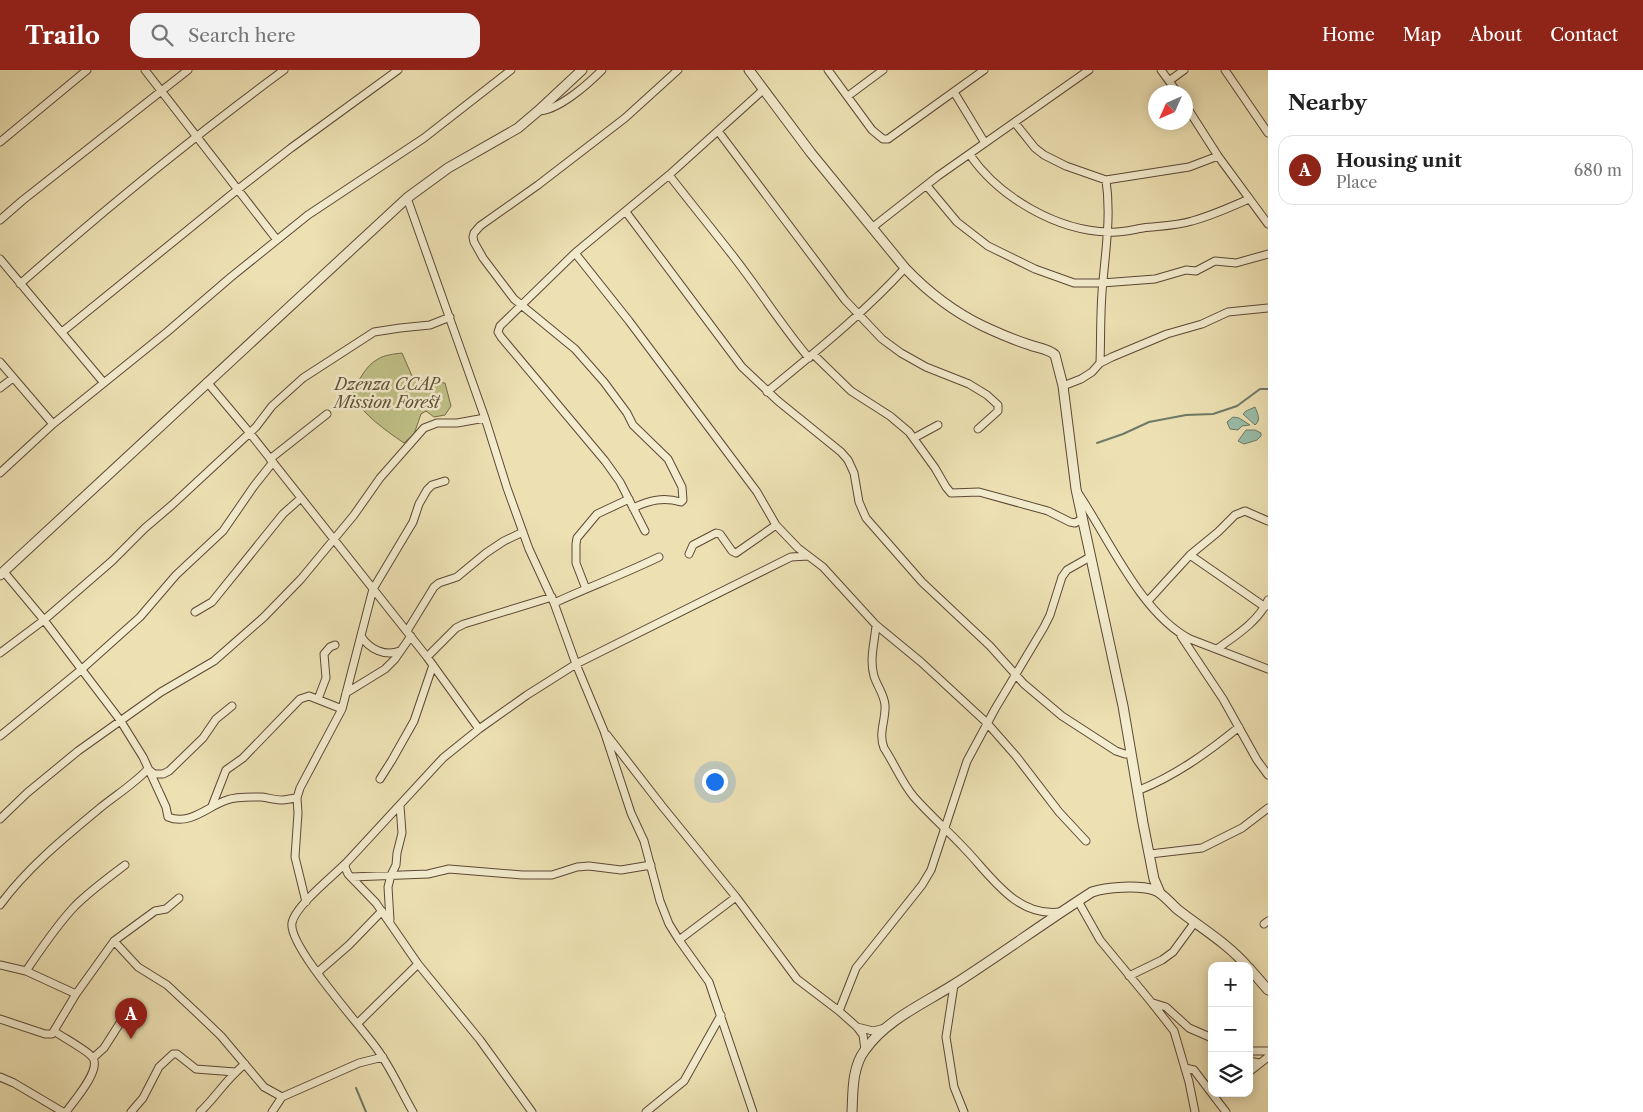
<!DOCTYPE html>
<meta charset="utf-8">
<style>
:root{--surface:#fff;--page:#f2f2f2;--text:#222;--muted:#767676;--line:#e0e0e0;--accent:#8f2418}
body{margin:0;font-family:"Libre Caslon Text",serif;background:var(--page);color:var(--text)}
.controls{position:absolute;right:15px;bottom:15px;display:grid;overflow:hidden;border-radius:10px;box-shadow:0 2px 12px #0003}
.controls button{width:45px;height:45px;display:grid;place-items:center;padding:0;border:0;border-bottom:1px solid var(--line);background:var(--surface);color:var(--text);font:25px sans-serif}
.compass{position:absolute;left:1148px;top:15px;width:45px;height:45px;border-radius:50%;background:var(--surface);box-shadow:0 2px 12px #0003;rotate:225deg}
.you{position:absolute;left:714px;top:711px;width:18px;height:18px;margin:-12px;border:4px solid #fff;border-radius:50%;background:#1a73e8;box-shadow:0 0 0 8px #1a73e833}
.badge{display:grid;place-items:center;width:32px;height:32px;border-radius:50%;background:var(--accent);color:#fff;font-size:16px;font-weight:700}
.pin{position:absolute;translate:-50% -41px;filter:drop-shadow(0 1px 2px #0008)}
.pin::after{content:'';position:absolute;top:26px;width:18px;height:15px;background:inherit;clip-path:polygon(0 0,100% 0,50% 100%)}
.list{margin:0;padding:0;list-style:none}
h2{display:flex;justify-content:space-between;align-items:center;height:65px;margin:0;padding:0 20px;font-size:21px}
h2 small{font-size:16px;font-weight:400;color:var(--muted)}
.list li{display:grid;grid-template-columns:32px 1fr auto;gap:15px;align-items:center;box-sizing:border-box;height:70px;margin:0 10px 10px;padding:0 10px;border:1px solid var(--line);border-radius:15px}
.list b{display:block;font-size:19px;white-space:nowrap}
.list p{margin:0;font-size:16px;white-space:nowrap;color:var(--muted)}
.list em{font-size:16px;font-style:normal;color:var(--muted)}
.icon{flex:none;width:28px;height:28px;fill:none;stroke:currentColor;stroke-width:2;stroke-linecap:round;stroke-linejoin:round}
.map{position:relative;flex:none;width:1268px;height:1042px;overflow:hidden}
header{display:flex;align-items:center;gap:30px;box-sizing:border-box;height:70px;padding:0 25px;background:var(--accent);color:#fff}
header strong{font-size:24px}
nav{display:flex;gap:28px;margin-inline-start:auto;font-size:18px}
.search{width:350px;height:45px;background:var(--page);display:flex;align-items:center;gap:12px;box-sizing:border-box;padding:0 18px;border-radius:15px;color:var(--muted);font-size:19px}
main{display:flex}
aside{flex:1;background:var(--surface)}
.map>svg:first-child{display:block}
.green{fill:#c0c187;stroke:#766b4a}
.water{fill:#9abea9;stroke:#6e7a6a}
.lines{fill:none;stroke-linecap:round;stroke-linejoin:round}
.stream{stroke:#6e7a6a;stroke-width:2}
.minor-casing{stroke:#5c4836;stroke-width:9}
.tertiary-casing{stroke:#5c4836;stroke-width:11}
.minor{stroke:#f3ecce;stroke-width:7}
.tertiary{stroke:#f3ecce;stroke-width:9}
.labels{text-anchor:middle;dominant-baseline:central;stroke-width:5;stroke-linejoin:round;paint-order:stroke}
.park-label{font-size:16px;font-style:italic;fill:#5f5137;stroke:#f3ecce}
</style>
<header>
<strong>Trailo</strong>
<div class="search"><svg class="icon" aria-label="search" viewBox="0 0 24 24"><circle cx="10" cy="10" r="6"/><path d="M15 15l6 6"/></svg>Search here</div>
<nav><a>Home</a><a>Map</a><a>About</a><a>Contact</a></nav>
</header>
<main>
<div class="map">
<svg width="1268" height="1042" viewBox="0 0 1268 1042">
<rect width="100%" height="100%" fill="#ede1b3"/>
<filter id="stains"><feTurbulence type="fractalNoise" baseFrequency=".004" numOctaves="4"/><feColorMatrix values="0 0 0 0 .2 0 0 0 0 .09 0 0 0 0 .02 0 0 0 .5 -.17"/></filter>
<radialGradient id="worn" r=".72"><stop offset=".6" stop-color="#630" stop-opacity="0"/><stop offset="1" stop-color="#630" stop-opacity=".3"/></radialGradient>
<path class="green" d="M402,283L412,306L417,310L445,313L451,336L445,345L434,347L426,341L421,344L414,364L404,373C385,360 365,346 352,326C357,313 365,296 378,289C384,285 394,284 402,283Z"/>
<path class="water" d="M1255,337C1258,344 1261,350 1255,355L1243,344L1246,341Z
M1233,347L1239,348L1250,355L1242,356L1238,360L1230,359L1227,352Z
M1246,360H1255L1261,363V366L1257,370L1244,374L1238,371Z"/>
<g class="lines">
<path class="stream" d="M1097,373L1123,364L1149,352L1186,345L1213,344L1237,336L1260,319H1268
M356,1018L366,1042"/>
<defs>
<path id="minor" d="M145,0L277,170
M828,0L872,60L883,69H888L984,0
M1161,0L1177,22
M1225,0L1268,63
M1169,11L1184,0
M954,22L985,73
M848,26L883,0
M1186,36L1218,86L1268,154
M538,41C558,41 588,14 602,0
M1015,53L1035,78L1044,85L1066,96L1106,110L1189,97L1218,86
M718,61L845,230L882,269L901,283L926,297L969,314L987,325L998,335V341L978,359
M0,72L87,0
M970,85C999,127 1057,161 1109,162C1120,163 1131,160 1143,158C1159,156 1176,156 1192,151C1211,146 1231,137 1249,129
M669,105C690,132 712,159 733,186C759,219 781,255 809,288
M927,116L957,152L988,176L1035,199L1074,213H1102L1155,209L1186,200L1196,201L1215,191L1236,193L1268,184
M407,128L485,348L507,418L529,479L554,533L576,594L604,661L631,743L644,771L660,831L669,854L679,870L709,912L753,1042
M626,142L742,297L778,331L841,382L848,390L854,403L859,432L866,448L922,512L990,576L1024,614L1062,646L1116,681L1125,684H1131
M0,150L23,130L188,0
M873,157L938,106L1089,0
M575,183L629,251L757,422L776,455L798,478L823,497L876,555L921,592L987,653L1016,686L1059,742L1086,771
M0,189L104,313
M20,214C105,139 193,67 284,0
M62,262L237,120L291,78L398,0
M813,284L851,321L890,346L909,362L935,398L946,417L951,423L979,422L1048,441L1070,452L1075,453L1082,449
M0,292L53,354
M1100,293C1101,266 1100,238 1103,211C1106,177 1111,144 1106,110
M207,312L249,362L427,587L479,659
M1063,316L1081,309L1092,302L1100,293L1112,287L1167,264L1202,254L1228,242L1268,238
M0,318L13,308
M767,322C815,282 863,244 905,198
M914,368L938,355
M270,389L327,344
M0,403L53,354L167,262L231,207L308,145L424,68L511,0
M1078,423C1108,467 1141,544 1190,569L1268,599
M633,438C650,430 663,427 681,432L683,430L682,417L668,389L633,355L627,343L604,312L575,279L514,229L483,188L474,172L473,167L474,163L480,156L538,115L625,48L678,0
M645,461L620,412L605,391L501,267L498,262L500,256L575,183L669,105L763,20
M689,484L693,475L716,463L720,464L732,481L736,483L776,455
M1190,485L1265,537
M4,502L44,550L120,650L143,687L166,737L168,747C190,756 208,736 227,730C237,726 251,727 262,727C269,728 275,730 282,730C287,730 292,728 297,728
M586,519L576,493V474L577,468L597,444L629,429
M1148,531L1190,485L1218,462L1235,445L1245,441L1268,451
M554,533C589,517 624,504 659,487
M195,542L212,532L283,444L301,428
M876,555C875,571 869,589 874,606C877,616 884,624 885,635C886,650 878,663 884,678C894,693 902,713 914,727C930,745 949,762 965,779C992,807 1016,847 1060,842
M407,561L434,517L439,513L457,507L486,483L504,471L523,462
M361,566C369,579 385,587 400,581
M1181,566L1223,629L1257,690L1268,705
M1217,579C1235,566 1258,552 1268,530
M0,583L44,550L112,491L145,458L172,435L256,357L272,336L303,308L374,262L400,258L430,255L450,247
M427,587L456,558L464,554L552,527
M346,623L385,599L395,589L411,566
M318,629L326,608L324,584L330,577L335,575
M607,665L662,736L736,827L797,909L839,941L857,957L863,965L865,980
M0,666L82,599L140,547L176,505L223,461L254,416L273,392
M380,709L392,690L414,651L433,595
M1137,721C1175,706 1207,683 1239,657
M212,736L226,700L243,688L300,629L309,626L342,639
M0,749L27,723L78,681L161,622L214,591L264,547L301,509L354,445L380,408L424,358L437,353H457L485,348
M1150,784L1202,778L1242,758L1268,738
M346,793C333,806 295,836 292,853C288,876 361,956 377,979C391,998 401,1021 413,1042
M351,807L428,804L449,799L522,805H552L577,797L589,796L621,800L651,795
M1078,831L1100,870L1152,933L1174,961L1189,1012L1195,1042
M306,832L295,787L298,743L297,728L300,718L342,639L373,519L413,452L419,434L427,420L432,415L445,411
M0,835C27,798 65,767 100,738C116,725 134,714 148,699L154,704H163L169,701L203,668L216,649L232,636
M390,850L388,817L391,805L396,795L397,783L402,763L400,736
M1264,854L1268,851
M679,870L736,827
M114,871L138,897L167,915L197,943L221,966L264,1017L282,1027
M0,895L26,901L76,924
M26,901C41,879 56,856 75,836C90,821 108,808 125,795
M318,902L349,875L382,841
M1129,906L1162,890L1173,882L1195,852
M954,915L946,967L954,1017L964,1042
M1153,933L1166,937L1189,958L1212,968
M839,941L856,898L922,815L931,800L967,691L995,639L1044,557L1050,545L1062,507L1067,500L1090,487
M0,949L45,964H52L76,924L114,871L155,841L166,839L179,828
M358,953L418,894
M857,957L873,961L885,958
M54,961C62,967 89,981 93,988C101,1001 73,1032 66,1042
M1249,981H1268
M93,988L104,978L120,953
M1249,991L1259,993
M1185,998L1194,1000L1226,1042
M1249,1002L1268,987
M0,1007L14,1013L63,1042
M131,1042L143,1028L159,997L173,984H177L196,999L235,1002
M200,1042C217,1026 226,1009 245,994
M272,1042L282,1027L359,993L383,987
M532,1042L480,970L418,894L376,833L348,804L345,797L346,793L443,688L479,659L527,625L576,594L791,487L808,486
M646,1042L684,1011L721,945"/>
<path id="tertiary" d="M749,0L811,83L905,198C927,221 954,242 983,256C998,263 1014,270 1030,275C1038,278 1049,279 1055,285L1063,316L1076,419L1123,636L1143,753L1154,809L1160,823
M0,505L407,128L448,98L518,58L538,41L582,0
M1249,898L1268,920
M852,1042C853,1021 852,997 865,980C886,950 923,934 953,915C1000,885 1045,852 1092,822C1106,817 1139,815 1154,820C1163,823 1170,833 1177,839C1201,858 1227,873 1247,896"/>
</defs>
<use href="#minor" class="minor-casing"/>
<use href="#tertiary" class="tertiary-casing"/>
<use href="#minor" class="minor"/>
<use href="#tertiary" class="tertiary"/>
</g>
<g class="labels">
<g class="park-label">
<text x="387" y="314">Dzenza CCAP<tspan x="387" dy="18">Mission Forest</tspan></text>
</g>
</g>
<rect width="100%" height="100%" filter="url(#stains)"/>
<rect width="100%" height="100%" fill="url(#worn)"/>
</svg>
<div class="controls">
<button>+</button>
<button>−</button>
<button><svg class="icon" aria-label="layers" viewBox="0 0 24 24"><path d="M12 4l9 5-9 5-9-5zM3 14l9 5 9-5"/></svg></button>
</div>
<svg class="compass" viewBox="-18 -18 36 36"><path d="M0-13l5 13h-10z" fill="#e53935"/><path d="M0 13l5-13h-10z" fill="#767676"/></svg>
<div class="you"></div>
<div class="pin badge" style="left:131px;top:969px">A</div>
</div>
<aside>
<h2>Nearby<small></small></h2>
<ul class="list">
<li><span class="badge">A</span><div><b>Housing unit</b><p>Place</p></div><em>680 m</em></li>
</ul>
</aside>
</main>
